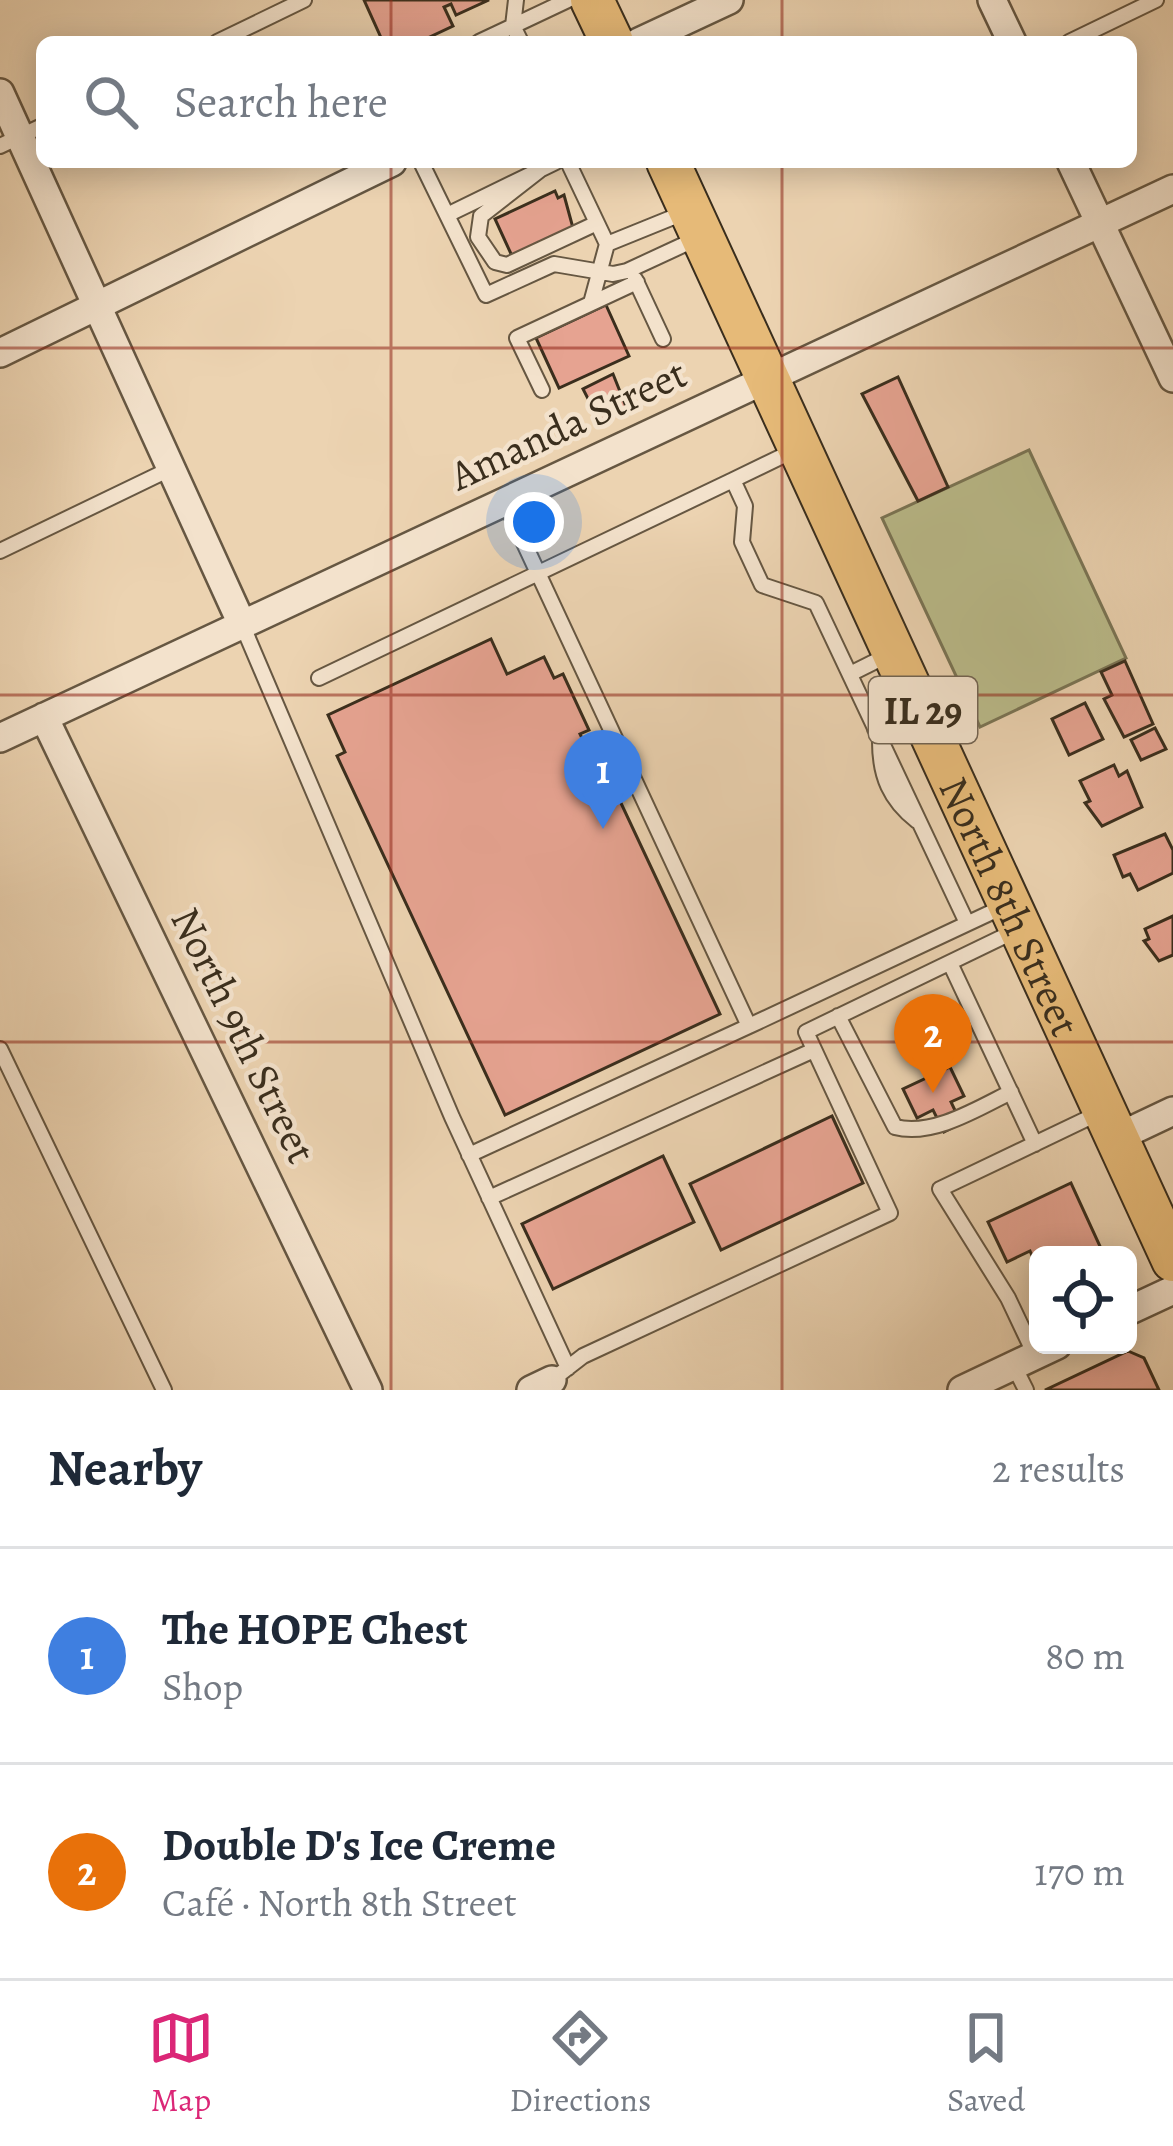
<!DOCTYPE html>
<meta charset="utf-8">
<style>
:root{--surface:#fff;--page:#f6f6f7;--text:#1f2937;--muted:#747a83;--line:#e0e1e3;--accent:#db2777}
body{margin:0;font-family:Alegreya,serif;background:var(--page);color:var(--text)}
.controls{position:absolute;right:36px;bottom:36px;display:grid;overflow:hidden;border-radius:18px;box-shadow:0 6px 30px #0003}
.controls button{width:108px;height:108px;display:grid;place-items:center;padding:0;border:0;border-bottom:3px solid var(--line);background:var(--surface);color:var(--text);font:60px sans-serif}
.you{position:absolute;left:534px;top:522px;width:42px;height:42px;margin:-30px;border:9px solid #fff;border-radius:50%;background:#1a73e8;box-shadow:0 0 0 18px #1a73e833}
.badge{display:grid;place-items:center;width:78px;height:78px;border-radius:50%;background:var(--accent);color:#fff;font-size:39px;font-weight:700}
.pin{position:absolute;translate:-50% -99px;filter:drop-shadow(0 3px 6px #0008)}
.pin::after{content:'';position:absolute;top:63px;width:42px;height:36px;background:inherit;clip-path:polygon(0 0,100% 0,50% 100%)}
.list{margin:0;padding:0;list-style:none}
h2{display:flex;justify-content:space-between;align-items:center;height:156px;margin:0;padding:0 48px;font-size:51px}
h2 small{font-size:39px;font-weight:400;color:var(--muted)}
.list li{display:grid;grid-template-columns:78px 1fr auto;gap:36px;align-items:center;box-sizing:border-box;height:216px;padding:0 48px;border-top:3px solid var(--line)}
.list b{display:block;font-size:45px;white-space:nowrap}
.list p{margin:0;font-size:39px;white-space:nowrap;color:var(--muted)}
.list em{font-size:39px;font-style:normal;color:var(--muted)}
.icon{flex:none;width:66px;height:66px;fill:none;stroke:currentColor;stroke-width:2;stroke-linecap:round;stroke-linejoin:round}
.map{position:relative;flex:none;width:1173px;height:1390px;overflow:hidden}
.search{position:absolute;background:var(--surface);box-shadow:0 6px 30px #0003;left:36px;right:36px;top:36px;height:132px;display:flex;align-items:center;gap:30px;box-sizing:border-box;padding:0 42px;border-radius:18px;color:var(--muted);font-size:45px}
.sheet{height:588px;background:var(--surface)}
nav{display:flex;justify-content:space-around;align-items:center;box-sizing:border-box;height:168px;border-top:3px solid var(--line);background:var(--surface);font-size:33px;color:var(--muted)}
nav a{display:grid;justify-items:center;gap:6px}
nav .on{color:var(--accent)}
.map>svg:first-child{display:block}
.green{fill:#babb8a;stroke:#7a7454;stroke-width:3}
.building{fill:#e6a391;stroke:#3a2e1d;stroke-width:3}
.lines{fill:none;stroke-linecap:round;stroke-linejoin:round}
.service-casing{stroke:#665742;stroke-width:18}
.minor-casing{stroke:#665742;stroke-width:32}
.primary-casing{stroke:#3a2e1d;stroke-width:46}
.service{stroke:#f3e2cc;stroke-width:14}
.minor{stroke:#f3e2cc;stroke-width:27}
.primary{stroke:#e6ba78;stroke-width:42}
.grid{fill:none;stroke:#8f2418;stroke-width:3;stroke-opacity:0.55}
.labels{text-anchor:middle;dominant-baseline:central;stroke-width:9;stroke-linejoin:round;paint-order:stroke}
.shield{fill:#f3e2cc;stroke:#726452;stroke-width:3}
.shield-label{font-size:39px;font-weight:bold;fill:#3a2e1d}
.street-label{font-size:42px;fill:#3a2e1d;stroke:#f3e2cc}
</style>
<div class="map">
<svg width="1173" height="1390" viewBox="0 0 1173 1390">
<rect width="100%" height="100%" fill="#ecd3b1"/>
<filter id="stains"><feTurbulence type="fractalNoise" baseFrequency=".00167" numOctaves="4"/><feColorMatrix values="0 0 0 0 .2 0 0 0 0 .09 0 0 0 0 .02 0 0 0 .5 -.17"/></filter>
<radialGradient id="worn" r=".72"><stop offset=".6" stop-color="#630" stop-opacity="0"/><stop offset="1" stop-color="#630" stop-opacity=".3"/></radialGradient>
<path class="green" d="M1029,450L1126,658L980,727L882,518Z"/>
<path class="building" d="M364,0H489L456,15L451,4L444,7L453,26L419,42H383Z
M555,191L558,198L564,195L573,228L512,256L495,219Z
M606,305L629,356L559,388L536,338Z
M613,374L627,409L600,422L583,389Z
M898,377L948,487L918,501L862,394Z
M491,639L507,674L544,657L554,678L563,674L589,730L580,734L598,772L605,769L720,1014L505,1115L337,756L345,752L328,715Z
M1125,661L1153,724L1124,737L1104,699L1112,695L1101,672Z
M1085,703L1103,739L1069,755L1052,719Z
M1155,728L1166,749L1141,760L1131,740Z
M1114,765L1119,776L1127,771L1142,807L1102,826L1085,803L1090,801L1080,781Z
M1165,834L1173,850V873L1138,890L1130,874L1123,877L1114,855Z
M1173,916V955L1159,961L1144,941L1149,939L1145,929Z
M950,1067L964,1096L951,1102L961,1123L944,1132L933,1110L917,1118L903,1089Z
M832,1116L863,1183L721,1250L690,1184Z
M663,1156L694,1222L553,1289L522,1224Z
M1071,1183L1104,1255H1038V1270L1030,1251L1007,1262L988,1222Z
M1128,1351L1144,1358L1159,1390H1045Z"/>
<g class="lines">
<defs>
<path id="service" d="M513,26L568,0
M513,26L516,0
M217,42L304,0
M479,42L513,26L521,42
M1069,42L1156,0
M0,146L42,126
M421,162L486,295L554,264L613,274L627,271L696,239
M568,162L607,244L591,303
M540,170L481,216L478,237L495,262L507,265L597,223
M447,215L556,162
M607,244L686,212
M635,279L663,339
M542,390L517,338L637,282
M733,480L793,451
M504,500L749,1026L1007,905
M0,551L170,469
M241,622L452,1117L568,1368
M850,674L888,655
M319,678L733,480L745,506L742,542L762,585L816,603L967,923
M875,729L914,711
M880,742C880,776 890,800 917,821
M950,963L1035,1144
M838,1016L895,1127C932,1137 977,1109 1011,1092
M0,1049L164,1390
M469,1155L749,1026
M489,1198L814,1050
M1035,1355L1008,1298L940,1189L1099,1113
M1014,1366L1026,1390
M552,1380L583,1356L890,1213L806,1032L1015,931"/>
<path id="minor" d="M992,0L1012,42
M639,42L729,0
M0,93L241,622
M1071,162L1173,378
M0,353L392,162
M44,717L368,1390
M0,738L1173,189
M1116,1138L1173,1111
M1128,1311L1173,1290
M531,1390L552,1380
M962,1390L1057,1345"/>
<g id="primary">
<path d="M592,0L612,42"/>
<path id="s1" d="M668,162L1173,1260"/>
</g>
</defs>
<use href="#service" class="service-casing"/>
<use href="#minor" class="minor-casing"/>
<use href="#primary" class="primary-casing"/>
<use href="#service" class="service"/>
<use href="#minor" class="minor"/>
<use href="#primary" class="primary"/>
</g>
<path class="grid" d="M391,0V42M782,0V42M391,162V1390M782,162V1390M0,348H1173M0,695H1173M0,1042H1173"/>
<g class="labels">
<rect class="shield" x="869" y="677" width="108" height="66" rx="9"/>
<g class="shield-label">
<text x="923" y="710">IL 29</text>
</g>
<g class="street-label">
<text transform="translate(568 424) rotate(-25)">Amanda Street</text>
<text stroke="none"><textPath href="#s1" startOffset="819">North 8th Street</textPath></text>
<text transform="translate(244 1035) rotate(64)">North 9th Street</text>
</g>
</g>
<rect width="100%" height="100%" filter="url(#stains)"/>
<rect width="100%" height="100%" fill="url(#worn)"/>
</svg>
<div class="controls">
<button><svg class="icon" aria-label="locate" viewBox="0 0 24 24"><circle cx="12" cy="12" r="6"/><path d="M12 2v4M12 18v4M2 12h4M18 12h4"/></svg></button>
</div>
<div class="you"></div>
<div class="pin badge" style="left:603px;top:829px;background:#3f7fe0">1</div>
<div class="pin badge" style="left:933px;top:1093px;background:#e8710a">2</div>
<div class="search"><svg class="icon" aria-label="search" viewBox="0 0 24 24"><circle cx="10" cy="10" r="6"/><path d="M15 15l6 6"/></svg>Search here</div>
</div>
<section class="sheet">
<h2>Nearby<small>2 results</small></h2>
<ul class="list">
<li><span class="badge" style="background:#3f7fe0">1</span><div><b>The HOPE Chest</b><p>Shop</p></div><em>80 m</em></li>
<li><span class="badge" style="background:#e8710a">2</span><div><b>Double D's Ice Creme</b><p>Café · North 8th Street</p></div><em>170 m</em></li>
</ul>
</section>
<nav>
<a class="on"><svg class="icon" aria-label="map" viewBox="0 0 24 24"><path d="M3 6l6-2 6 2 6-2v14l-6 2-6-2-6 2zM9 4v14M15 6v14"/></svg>Map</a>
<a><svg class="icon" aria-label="directions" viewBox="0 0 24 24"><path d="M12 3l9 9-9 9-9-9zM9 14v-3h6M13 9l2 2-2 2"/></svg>Directions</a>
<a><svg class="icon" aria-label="saved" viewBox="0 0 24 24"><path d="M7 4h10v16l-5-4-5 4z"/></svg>Saved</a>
</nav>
